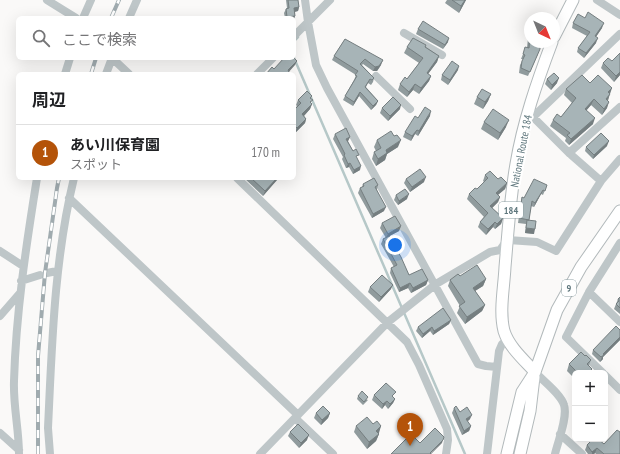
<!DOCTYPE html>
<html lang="ja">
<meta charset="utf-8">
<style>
:root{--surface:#fff;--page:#f6f6f6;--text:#202124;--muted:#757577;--line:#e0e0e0;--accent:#b45309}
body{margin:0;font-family:"PT Sans Narrow","Noto Sans JP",sans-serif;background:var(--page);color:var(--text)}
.controls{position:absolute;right:12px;bottom:12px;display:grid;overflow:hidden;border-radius:6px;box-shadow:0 4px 16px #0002}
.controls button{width:36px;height:36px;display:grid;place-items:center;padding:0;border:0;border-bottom:1px solid var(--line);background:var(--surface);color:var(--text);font:20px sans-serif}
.compass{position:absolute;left:524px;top:12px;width:36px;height:36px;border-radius:50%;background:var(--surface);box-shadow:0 4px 16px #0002;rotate:137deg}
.you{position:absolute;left:395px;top:245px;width:14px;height:14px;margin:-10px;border:3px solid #fff;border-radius:50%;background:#1a73e8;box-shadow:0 0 0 6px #1a73e833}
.badge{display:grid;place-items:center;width:26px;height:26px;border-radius:50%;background:var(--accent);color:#fff;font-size:13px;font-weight:700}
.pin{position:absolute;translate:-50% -33px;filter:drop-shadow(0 1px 2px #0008)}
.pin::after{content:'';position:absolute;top:21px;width:14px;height:12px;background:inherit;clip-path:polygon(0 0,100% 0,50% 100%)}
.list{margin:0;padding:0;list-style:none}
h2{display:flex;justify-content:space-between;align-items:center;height:52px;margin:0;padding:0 16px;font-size:17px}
h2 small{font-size:13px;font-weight:400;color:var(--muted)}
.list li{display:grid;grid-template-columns:26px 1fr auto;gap:12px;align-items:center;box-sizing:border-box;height:56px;padding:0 16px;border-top:1px solid var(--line)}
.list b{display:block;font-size:15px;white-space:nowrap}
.list p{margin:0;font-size:13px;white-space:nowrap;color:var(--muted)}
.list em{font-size:13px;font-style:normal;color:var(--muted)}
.icon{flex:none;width:22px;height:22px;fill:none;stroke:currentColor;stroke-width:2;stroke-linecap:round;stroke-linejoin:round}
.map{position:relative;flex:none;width:620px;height:454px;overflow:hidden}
.search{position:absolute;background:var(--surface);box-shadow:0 4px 16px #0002;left:16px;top:16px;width:280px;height:44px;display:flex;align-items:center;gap:10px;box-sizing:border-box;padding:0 14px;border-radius:6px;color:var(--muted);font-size:15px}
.panel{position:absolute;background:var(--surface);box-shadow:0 4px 16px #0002;left:16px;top:72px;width:280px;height:108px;border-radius:6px}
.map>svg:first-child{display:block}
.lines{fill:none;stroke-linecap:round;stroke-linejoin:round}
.stream{stroke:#b6c8c8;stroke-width:2.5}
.highway-casing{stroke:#b2b9bb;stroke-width:13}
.minor{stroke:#bec6c8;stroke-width:8}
.highway{stroke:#fff;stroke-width:11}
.rail-casing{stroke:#a0abaf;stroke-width:4}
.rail{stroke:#fff;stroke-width:2.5;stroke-dasharray:8;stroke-linecap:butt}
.wall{fill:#909b9d}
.shaded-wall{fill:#757e80}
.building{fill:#a7b4b7;stroke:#757e80}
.labels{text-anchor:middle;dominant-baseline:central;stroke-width:4;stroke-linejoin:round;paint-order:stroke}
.shield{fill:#fff;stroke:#8fa0a4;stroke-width:1}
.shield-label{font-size:10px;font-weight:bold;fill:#5f777d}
.street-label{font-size:11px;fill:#5f777d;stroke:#fff}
</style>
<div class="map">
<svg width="620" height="454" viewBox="0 0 620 454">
<rect width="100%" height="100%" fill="#faf9f8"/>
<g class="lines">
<path class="stream" d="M294,41L298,37
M294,58L465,454"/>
<defs>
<path id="highway" d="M554,37L573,0
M535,372C524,360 509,347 504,331C499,311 504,288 505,267C508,233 510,198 516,164C523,122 537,82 552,42
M507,454L522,392L535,372L557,310L581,267L620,211
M520,454L530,411L534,377"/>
</defs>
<use href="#highway" class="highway-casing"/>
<path class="minor" d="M47,0L76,18
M305,0L308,22L316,65L327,88L478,364L486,366L497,367
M597,0L620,15
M83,18L91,0
M129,18L137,0
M404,33L442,55
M294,36L330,0
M112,58L129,74
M65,74L70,58
M106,74L112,58
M257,74L273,58
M376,76L410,109
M530,114L569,153L601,181
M533,117L620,34
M569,153L620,107
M237,178L407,342L419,365L447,429L448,440L446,454
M69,198L298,415
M0,251L23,266
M47,273L57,271
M21,281L40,275
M589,292L620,322
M0,316L20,293
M535,372C543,381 561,394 564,405C568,417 558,441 555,454
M603,373L566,337L589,292L620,243
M605,375L620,390
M295,418L333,454
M0,433L19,450
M560,434L582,454
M19,454C19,430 13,405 14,381C16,313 26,246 37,178
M50,454L48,428C52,345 54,260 74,178
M260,454L388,322L436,284L490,252L500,250L507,240L537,242L556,251L601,181L620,159
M487,454L499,351L502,344L507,340"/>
<use href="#highway" class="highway"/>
<defs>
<path id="rail" d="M111,18L119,0
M91,74L96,58
M38,454V356L45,273L57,188L59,178"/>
</defs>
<use href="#rail" class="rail-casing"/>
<use href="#rail" class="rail"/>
</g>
<path class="wall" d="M286,0H298L299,7L298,11L295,12V16L294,19V18H285L284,13L286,9L287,8Z
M447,0H466L459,13L445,3Z
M573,23L602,28L596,37V43L584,58L577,52L578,48L587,36L572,28Z
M530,26V42L538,54L528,76L519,73L520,65L523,59H521L523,54L527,48L529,28Z
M418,29L448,42L443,49L416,34Z
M345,39L381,65L377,71H373L363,64L362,65L374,78L373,82L371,85L368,83L366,87L378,101L376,105L371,110L359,96L353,106L343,100L345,96L354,80L356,75L332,60L334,56Z
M426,45V47L439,56L437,62L428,74L431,76L429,81L419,94L413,90L407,97L398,90L400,84L407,79L419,63L404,53L407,47Z
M603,63L620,75L614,82L601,68Z
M458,70L448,85L441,80L442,75Z
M547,79L557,83L551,90L545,84Z
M590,83L609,94L607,108L602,115L591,105L586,111L593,124L569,145L565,141L566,138L550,126L553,120L561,117L572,103L564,95L566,89Z
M491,94L488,101L483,109L474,104L477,97Z
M312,96L311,98V104H312L310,109L304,116L306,119L305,123L295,133L294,131V110L297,106L296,105L298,100Z
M382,108L400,109L388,121L380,113Z
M430,116L418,136L415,134L411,141L403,137L405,132L418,118Z
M484,122L506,127L498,140L481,129Z
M335,134L350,137L348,141L357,159L360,170L353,174L349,167L346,168L342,159L343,157L333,139Z
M377,140L398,147L387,154L385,160L376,166L372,159L374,152L376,151L374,147Z
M607,146L593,159L585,151L586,147Z
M485,175L498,179L507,183L505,189L498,195L500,197L498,202L492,208L503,218L501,224L495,229L493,227L486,235L478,227L480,222L484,217L467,199L469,194L477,189L484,182L483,181Z
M244,178H278L263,196Z
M406,179L424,182L410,192L404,183Z
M363,184L378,185L377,190L384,211L372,218L358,193L360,188L362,187Z
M547,185L543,195L541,194L534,207L531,206L529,220L534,234L525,233L526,224L518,223L521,202L522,197L524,198Z
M396,195L407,199L398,205L394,200Z
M382,223L401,226L399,231L389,236L409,275L428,280L426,285L411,293L408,288L399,292L390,273L391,268L394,267L381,244L383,239L386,238L380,228Z
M460,276L486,279L483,286L475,291L485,305L482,311L465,324L457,313L460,306L448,286L450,280Z
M370,287L391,289L379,302L368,292Z
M620,297V314L614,309L618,299Z
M451,320L449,324L433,335L430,331L422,338L416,331L418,327Z
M620,330V340L603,357V359L600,362L592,354L593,350Z
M585,356L591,360L589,365L591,373H575V379L567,371L569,364Z
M374,395L394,397V398L395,399L393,403L388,409L385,405L382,409L372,400Z
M358,396L368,400L363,405L357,399Z
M454,408L470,419L467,422L471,426L469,431L462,435L452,413Z
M316,413H330L328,418L321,425L314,418Z
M373,424L381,426L378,433L379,434L376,441L367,449L354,432L356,426Z
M290,432L307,440L299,448L288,436Z
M604,444L620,454H596L595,453L594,454H588L585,450L587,445Z"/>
<path class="shaded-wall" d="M465,0H466L459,13L461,6Z
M299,7L298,11L292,12L294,8Z
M295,16L294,19V18H287V17Z
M604,23L602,28L593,41L595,36Z
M449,38L448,42L443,49L445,45Z
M598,38L596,43L584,58L586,53Z
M439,56L437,62L425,78L427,73Z
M383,60L381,65L377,71H373L375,67Z
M297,61L295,65L287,74L288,70Z
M459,66L458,70L448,85L450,80Z
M620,72V75L614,82L616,76Z
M431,76L429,81L419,94L421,88Z
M559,78L557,83L551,90L552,85Z
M415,84L413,90L407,97L409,92Z
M612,88L610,94L608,92Z
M360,92L359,96L353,106L354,102Z
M491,94L488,101L483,109L485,102Z
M610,94L608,100L606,99Z
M594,99L591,105L582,115L585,109Z
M378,101L376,105L371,110L373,106Z
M609,102L607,108L602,115L604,109Z
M312,104L310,109L301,119L302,114Z
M401,105L400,109L388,121L390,116Z
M431,111L430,116L418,136L419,131Z
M595,118L593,124L569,145L571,139Z
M306,119L305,123L295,133L297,128Z
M509,120L506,127L498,140L500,133Z
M417,130L415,134L411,141L412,136Z
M350,137L348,141L345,143L346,139Z
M401,140L398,147L387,154L385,160L376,166L378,159L386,150Z
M609,141L607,146L593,159L594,155Z
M350,163L349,167L346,168L348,164Z
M361,166L360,170L353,174L354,170Z
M426,177L424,182L410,192L412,187Z
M277,178H278V179L263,196L265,191Z
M507,183L505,189L494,198L496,193Z
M543,190L541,194L534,207L535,203Z
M409,194L407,199L398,205L399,201Z
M500,197L498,202L488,212L490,206Z
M386,207L384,211L372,218L373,214Z
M503,218L501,224L495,229L497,224Z
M495,222L493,227L486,235L488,229Z
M401,226L399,231L386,238L388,234Z
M526,228L535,229L534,234L525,233Z
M486,279L483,286L470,294L473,288Z
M428,280L426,285L411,293L413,288Z
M410,283L408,288L399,292L400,288Z
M393,285L391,289L379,302L381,297Z
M485,305L482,311L465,324L467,317Z
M451,320L449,324L433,335L434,331Z
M432,327L430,331L422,338L423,334Z
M620,337V340L603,357V359L600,362L603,354Z
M395,399L393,403L388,409L390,404Z
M387,401L385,405L382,409L383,404Z
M330,413L328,418L321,425L322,420Z
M472,415L470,419L464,424L466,419Z
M381,426L379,433L373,438L376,431Z
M471,426L469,431L462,435L464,431Z
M379,434L376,441L367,449L369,442Z
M309,435L307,440L299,448L301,443Z
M443,440L442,443L431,454H430Z
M597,448L595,453L594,454H592V452Z"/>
<path class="building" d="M288,0H298L299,7L294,8L295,16L287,17L286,9L289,8Z
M452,0H465L461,6Z
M588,12L604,23L595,36L598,38L586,53L578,48L590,32L573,23L578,14L585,18Z
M423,21L449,38L445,45L418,29Z
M530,32V42H540V49L530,72L521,68L522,61L525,55L523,54L525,47L529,48Z
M413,38L426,45L425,47L439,56L427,73L431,76L421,88L415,84L409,92L400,84L405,77L407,79L423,58L407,47Z
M345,39L383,60L379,66L375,67L365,59L360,64L374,78L372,80L370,79L365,87L378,101L373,106L360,92L354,102L345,96L357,76L355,75L358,71L334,56Z
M620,53V72L616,76L603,63L608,58L612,61Z
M284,58H286L287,59L288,58H294L297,61L288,70L289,72L287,74H266L272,67L274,69Z
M452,61L459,66L450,80L442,75Z
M554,73L559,78L552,85L547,79Z
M582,75L590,83L598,75L612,88L608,92L610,94L606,99L609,102L604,109L594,99L585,109L595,118L571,139L567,135L570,133L553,120L557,114L561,117L576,98L566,89Z
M482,89L491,94L485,102L477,97Z
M307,91L312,96L310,98L313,100L310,102L312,104L302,114L306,119L297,128L295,126L294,128V110L301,103L298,100Z
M393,97L401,105L390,116L382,108Z
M425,107L431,111L419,131L417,130L412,136L405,132L415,116L418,118Z
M493,109L509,120L500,133L484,122Z
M346,128L350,137L346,139L353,151L356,149L359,155L356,156L361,166L354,170L350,163L348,164L344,155L345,154L335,134Z
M391,131L394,136L397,135L401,140L386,150L387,153L378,159L374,152L381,148L377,140Z
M601,133L609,141L594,155L586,147Z
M420,169L426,177L412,187L406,179Z
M490,171L498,179L501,177L507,183L496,193L500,197L490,206L503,218L497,224L495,222L488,229L480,222L488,213L469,194L475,188L477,189L488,178L485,175Z
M251,178H277L265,191Z
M374,178L378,185L375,187L386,207L373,214L360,188L364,186L363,184Z
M534,179L547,185L545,191L543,190L535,203L532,201L529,220L519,218L522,197L524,198Z
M405,189L409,194L399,201L396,195Z
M395,216L401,226L388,234L382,223Z
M527,220L536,221L535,229L526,228Z
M389,236L401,257L409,275L422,269L428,280L413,288L410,283L400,288L391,268L397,265L383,239Z
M477,265L486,279L473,288L485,305L467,317L459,306L465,302L450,280L458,274L460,276Z
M382,275L393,285L381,297L370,287Z
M620,297V308L616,304L619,301L618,299Z
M443,308L451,320L434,331L432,327L423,334L418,327Z
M616,326L620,330V337L603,354L604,355L601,357L593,350Z
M581,352L585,356L586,355L591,360L587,364L592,369L588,373H578L569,364Z
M386,383L396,392L392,396L395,399L390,404L387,401L383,404L374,395Z
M362,391L368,397L364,402L358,396Z
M323,406L330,413L322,420L316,413Z
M456,406L460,412L467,407L472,415L466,419L471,426L464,431L454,408Z
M367,417L373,424L377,421L381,426L376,431L379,434L369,442L356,426Z
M298,424L309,435L301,443L290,432Z
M435,428L444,437L443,440L430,453L431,454H391L411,434L420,443Z
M617,430L620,432V454H604L597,448L592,452L587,445L593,439H598L604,444Z"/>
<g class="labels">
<g class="shield">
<rect x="499" y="202" width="24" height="16" rx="3"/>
<rect x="562" y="280" width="14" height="16" rx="3"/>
</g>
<g class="shield-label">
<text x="511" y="210">184</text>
<text x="569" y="288">9</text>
</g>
<g class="street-label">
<text transform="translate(521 151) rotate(-79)">National Route 184</text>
</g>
</g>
</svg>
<div class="controls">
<button>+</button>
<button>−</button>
</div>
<svg class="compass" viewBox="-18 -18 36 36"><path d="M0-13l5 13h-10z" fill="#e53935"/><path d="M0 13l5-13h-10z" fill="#757577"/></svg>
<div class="you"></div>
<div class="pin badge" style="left:410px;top:446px">1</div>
<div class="search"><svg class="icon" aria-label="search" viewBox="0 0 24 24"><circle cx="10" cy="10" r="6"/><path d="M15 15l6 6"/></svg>ここで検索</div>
<section class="panel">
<h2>周辺<small></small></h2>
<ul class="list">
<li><span class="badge">1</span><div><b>あい川保育園</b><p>スポット</p></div><em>170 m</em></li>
</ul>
</section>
</div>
